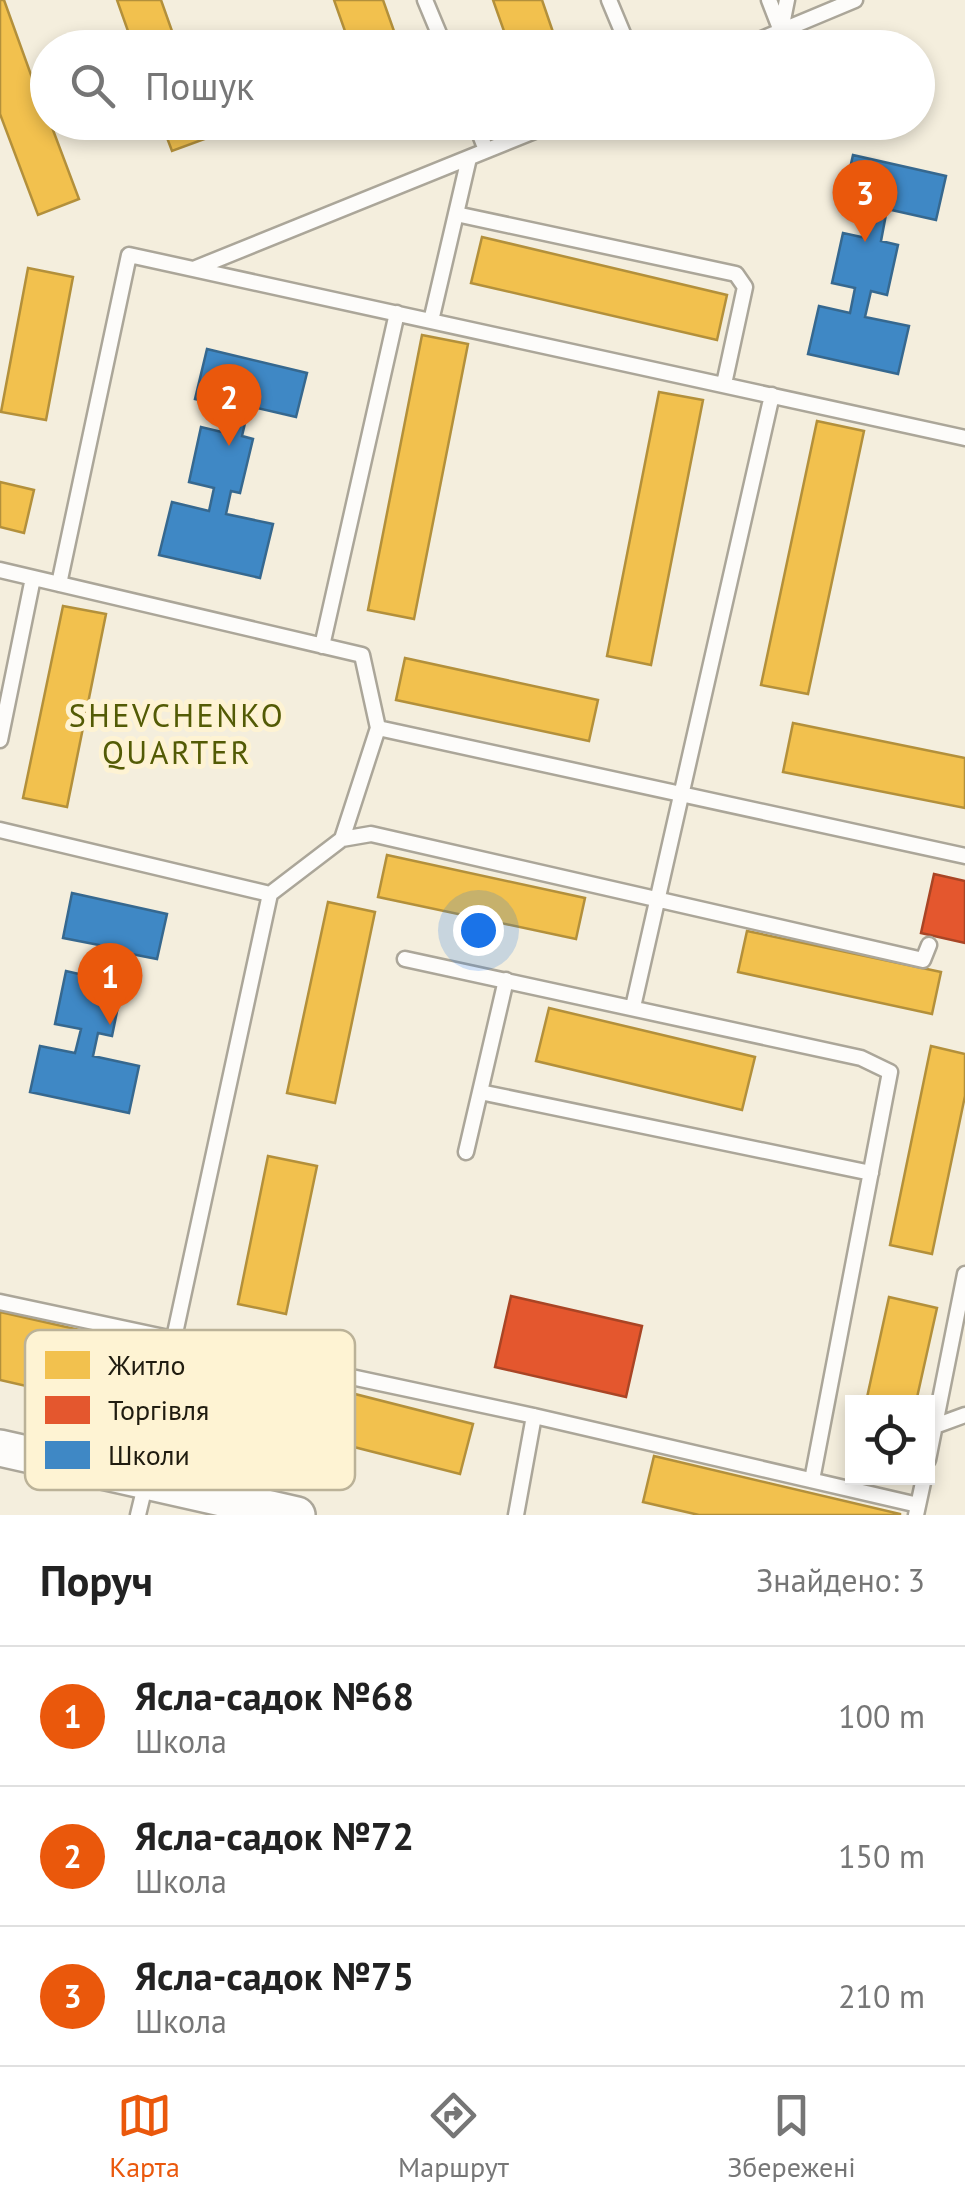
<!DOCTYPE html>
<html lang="uk">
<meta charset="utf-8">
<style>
:root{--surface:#fff;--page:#f2f2f2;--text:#222;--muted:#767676;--line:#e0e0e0;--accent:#ea580c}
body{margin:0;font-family:"PT Sans",sans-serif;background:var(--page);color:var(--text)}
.controls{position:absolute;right:30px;bottom:30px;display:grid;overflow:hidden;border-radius:0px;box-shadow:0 5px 15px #0003}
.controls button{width:90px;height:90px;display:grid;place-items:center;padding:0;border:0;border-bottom:2px solid var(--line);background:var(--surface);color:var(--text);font:50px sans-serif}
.you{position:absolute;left:478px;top:930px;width:35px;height:35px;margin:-25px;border:8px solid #fff;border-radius:50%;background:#1a73e8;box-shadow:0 0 0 15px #1a73e833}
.badge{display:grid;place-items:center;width:65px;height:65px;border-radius:50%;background:var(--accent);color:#fff;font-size:32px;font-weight:700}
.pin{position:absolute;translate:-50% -82px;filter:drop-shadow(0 2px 5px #0008)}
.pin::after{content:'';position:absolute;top:52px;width:35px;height:30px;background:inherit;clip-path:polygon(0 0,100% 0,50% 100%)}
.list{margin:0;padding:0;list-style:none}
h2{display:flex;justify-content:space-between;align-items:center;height:130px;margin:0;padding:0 40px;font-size:42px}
h2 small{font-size:32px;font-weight:400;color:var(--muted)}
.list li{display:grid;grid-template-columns:65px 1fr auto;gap:30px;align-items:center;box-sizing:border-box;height:140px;padding:0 40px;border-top:2px solid var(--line)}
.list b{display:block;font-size:38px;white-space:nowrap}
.list p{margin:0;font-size:32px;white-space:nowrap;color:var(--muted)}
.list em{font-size:32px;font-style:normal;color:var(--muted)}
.icon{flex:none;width:55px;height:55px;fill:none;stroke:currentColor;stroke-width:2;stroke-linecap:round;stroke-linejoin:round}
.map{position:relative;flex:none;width:965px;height:1515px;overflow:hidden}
.search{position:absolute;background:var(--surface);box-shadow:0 5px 15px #0003;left:30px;right:30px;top:30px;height:110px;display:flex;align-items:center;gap:25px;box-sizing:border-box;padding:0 35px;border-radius:55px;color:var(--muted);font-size:38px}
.sheet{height:550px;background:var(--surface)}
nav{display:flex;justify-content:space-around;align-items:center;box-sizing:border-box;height:140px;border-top:2px solid var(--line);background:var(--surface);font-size:28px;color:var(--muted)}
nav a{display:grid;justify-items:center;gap:5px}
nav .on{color:var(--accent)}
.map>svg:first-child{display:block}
.homes{fill:#f2c14e;stroke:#b3903b;stroke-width:2.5}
.shops{fill:#e4572e;stroke:#a94525;stroke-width:2.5}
.schools{fill:#3f88c5;stroke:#36688f;stroke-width:2.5}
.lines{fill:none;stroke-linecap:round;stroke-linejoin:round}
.service-casing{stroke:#aba699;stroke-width:19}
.tertiary-casing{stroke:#aba699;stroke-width:40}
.service{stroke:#fdfcfa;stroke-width:14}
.tertiary{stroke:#fdfcfa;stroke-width:35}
.labels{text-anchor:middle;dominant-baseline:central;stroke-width:10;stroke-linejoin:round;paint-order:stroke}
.quarter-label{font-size:32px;letter-spacing:2.5px;fill:#535b05;stroke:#fef3d3}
.key{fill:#fef3d3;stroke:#bbb298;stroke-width:2.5}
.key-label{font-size:28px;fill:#201c10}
</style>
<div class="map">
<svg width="965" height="1515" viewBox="0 0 965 1515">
<rect width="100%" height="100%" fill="#f4eedd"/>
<path class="homes" d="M0,0H4L48,122H50L79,199L38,215L0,114Z
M117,0H161L178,48H134Z
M334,0H383L400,48H351Z
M493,0H542L554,35L510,48Z
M161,122H205L210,137L172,151Z
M482,237L727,295L717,340L471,283Z
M28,268L73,277L46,420L1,412Z
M422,335L468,344L414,619L368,610Z
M659,392L703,400L651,665L607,656Z
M817,421L864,431L808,694L761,685Z
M0,482L34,490L24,533L0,527Z
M63,606L106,614L67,807L23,798Z
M405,658L598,700L589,741L396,700Z
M793,723L965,758V808L783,772Z
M387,855L585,898L576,939L378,897Z
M328,902L375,912L335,1103L287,1093Z
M747,931L941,972L932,1014L738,972Z
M549,1008L755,1057L742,1110L536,1061Z
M931,1046L965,1054V1096L932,1254L890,1245Z
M268,1156L317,1166L286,1314L238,1304Z
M889,1297L937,1308L916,1402H866Z
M0,1312L146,1345L131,1410L0,1380Z
M229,1362L473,1424L460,1474L216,1412Z
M654,1456L900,1514V1515H699L643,1502Z"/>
<path class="shops" d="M934,874L965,881V943L921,933Z
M511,1296L642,1326L626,1397L495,1367Z"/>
<path class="schools" d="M853,155L946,176L936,220L887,209L881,241L898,245L887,295L871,291L865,317L909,326L898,374L808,354L819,306L850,313L855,288L832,283L843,233L866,238L873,206L843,199Z
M207,349L307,373L296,417L249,406L242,436L253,439L240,493L231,491L226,514L273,524L260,578L159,555L172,502L209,511L214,488L189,482L201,427L226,433L232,407L195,399Z
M72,893L167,914L157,959L116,951L110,979L123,982L112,1036L98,1033L93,1056L139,1066L129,1113L30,1092L40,1046L75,1053L81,1029L55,1024L66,971L92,977L99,945L63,938Z"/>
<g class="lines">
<defs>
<path id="service" d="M425,0L445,48
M609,0L629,48
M769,0L781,31
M781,30L787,0
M740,48L855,0
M475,122L486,150
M456,214L736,274L745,287L724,384
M196,268L557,122
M431,321L469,158
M0,570L362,655L378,728L342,839
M59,584L129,255L965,438
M322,646L397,313
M378,728L965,856
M0,740L33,578
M0,830L270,894
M405,959L861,1058L890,1072L812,1480
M633,1007L772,395
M480,1092L871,1173
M466,1152L506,980
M0,1302L534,1416L918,1505
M174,1338L270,894L342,839L371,834L923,960L929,945
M935,1426L965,1415
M928,1460L965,1274
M138,1515L146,1482
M516,1515L534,1416
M916,1515L924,1478"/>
<path id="tertiary" d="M0,1448L297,1515"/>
</defs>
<use href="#service" class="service-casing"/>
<use href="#tertiary" class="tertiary-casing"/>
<use href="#service" class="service"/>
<use href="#tertiary" class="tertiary"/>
</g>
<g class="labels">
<g class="quarter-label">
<text x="177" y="715">SHEVCHENKO<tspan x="177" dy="37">QUARTER</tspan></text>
</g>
</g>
<rect x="25" y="1330" width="330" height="160" rx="15" class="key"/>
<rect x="45" y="1351" width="45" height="28" fill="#f2c14e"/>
<rect x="45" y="1396" width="45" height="28" fill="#e4572e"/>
<rect x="45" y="1441" width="45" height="28" fill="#3f88c5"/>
<g class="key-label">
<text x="108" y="1375">Житло</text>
<text x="108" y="1420">Торгівля</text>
<text x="108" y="1465">Школи</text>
</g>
</svg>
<div class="controls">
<button><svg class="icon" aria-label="locate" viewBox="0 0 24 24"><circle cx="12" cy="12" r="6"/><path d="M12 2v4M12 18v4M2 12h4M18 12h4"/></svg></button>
</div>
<div class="you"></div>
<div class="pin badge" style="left:110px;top:1025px">1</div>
<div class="pin badge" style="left:229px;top:446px">2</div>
<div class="pin badge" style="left:865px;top:242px">3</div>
<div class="search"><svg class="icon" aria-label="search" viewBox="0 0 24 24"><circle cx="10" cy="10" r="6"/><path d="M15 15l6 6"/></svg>Пошук</div>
</div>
<section class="sheet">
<h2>Поруч<small>Знайдено: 3</small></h2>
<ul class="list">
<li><span class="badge">1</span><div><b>Ясла-садок №68</b><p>Школа</p></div><em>100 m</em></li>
<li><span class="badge">2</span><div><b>Ясла-садок №72</b><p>Школа</p></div><em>150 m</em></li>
<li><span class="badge">3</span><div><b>Ясла-садок №75</b><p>Школа</p></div><em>210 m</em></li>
</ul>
</section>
<nav>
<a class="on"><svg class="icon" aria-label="map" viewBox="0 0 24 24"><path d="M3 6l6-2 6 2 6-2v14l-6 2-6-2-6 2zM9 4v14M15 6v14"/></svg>Карта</a>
<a><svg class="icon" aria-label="directions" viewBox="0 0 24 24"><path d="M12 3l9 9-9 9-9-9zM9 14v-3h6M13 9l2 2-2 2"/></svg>Маршрут</a>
<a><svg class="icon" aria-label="saved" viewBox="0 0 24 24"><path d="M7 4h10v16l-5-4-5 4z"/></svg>Збережені</a>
</nav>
